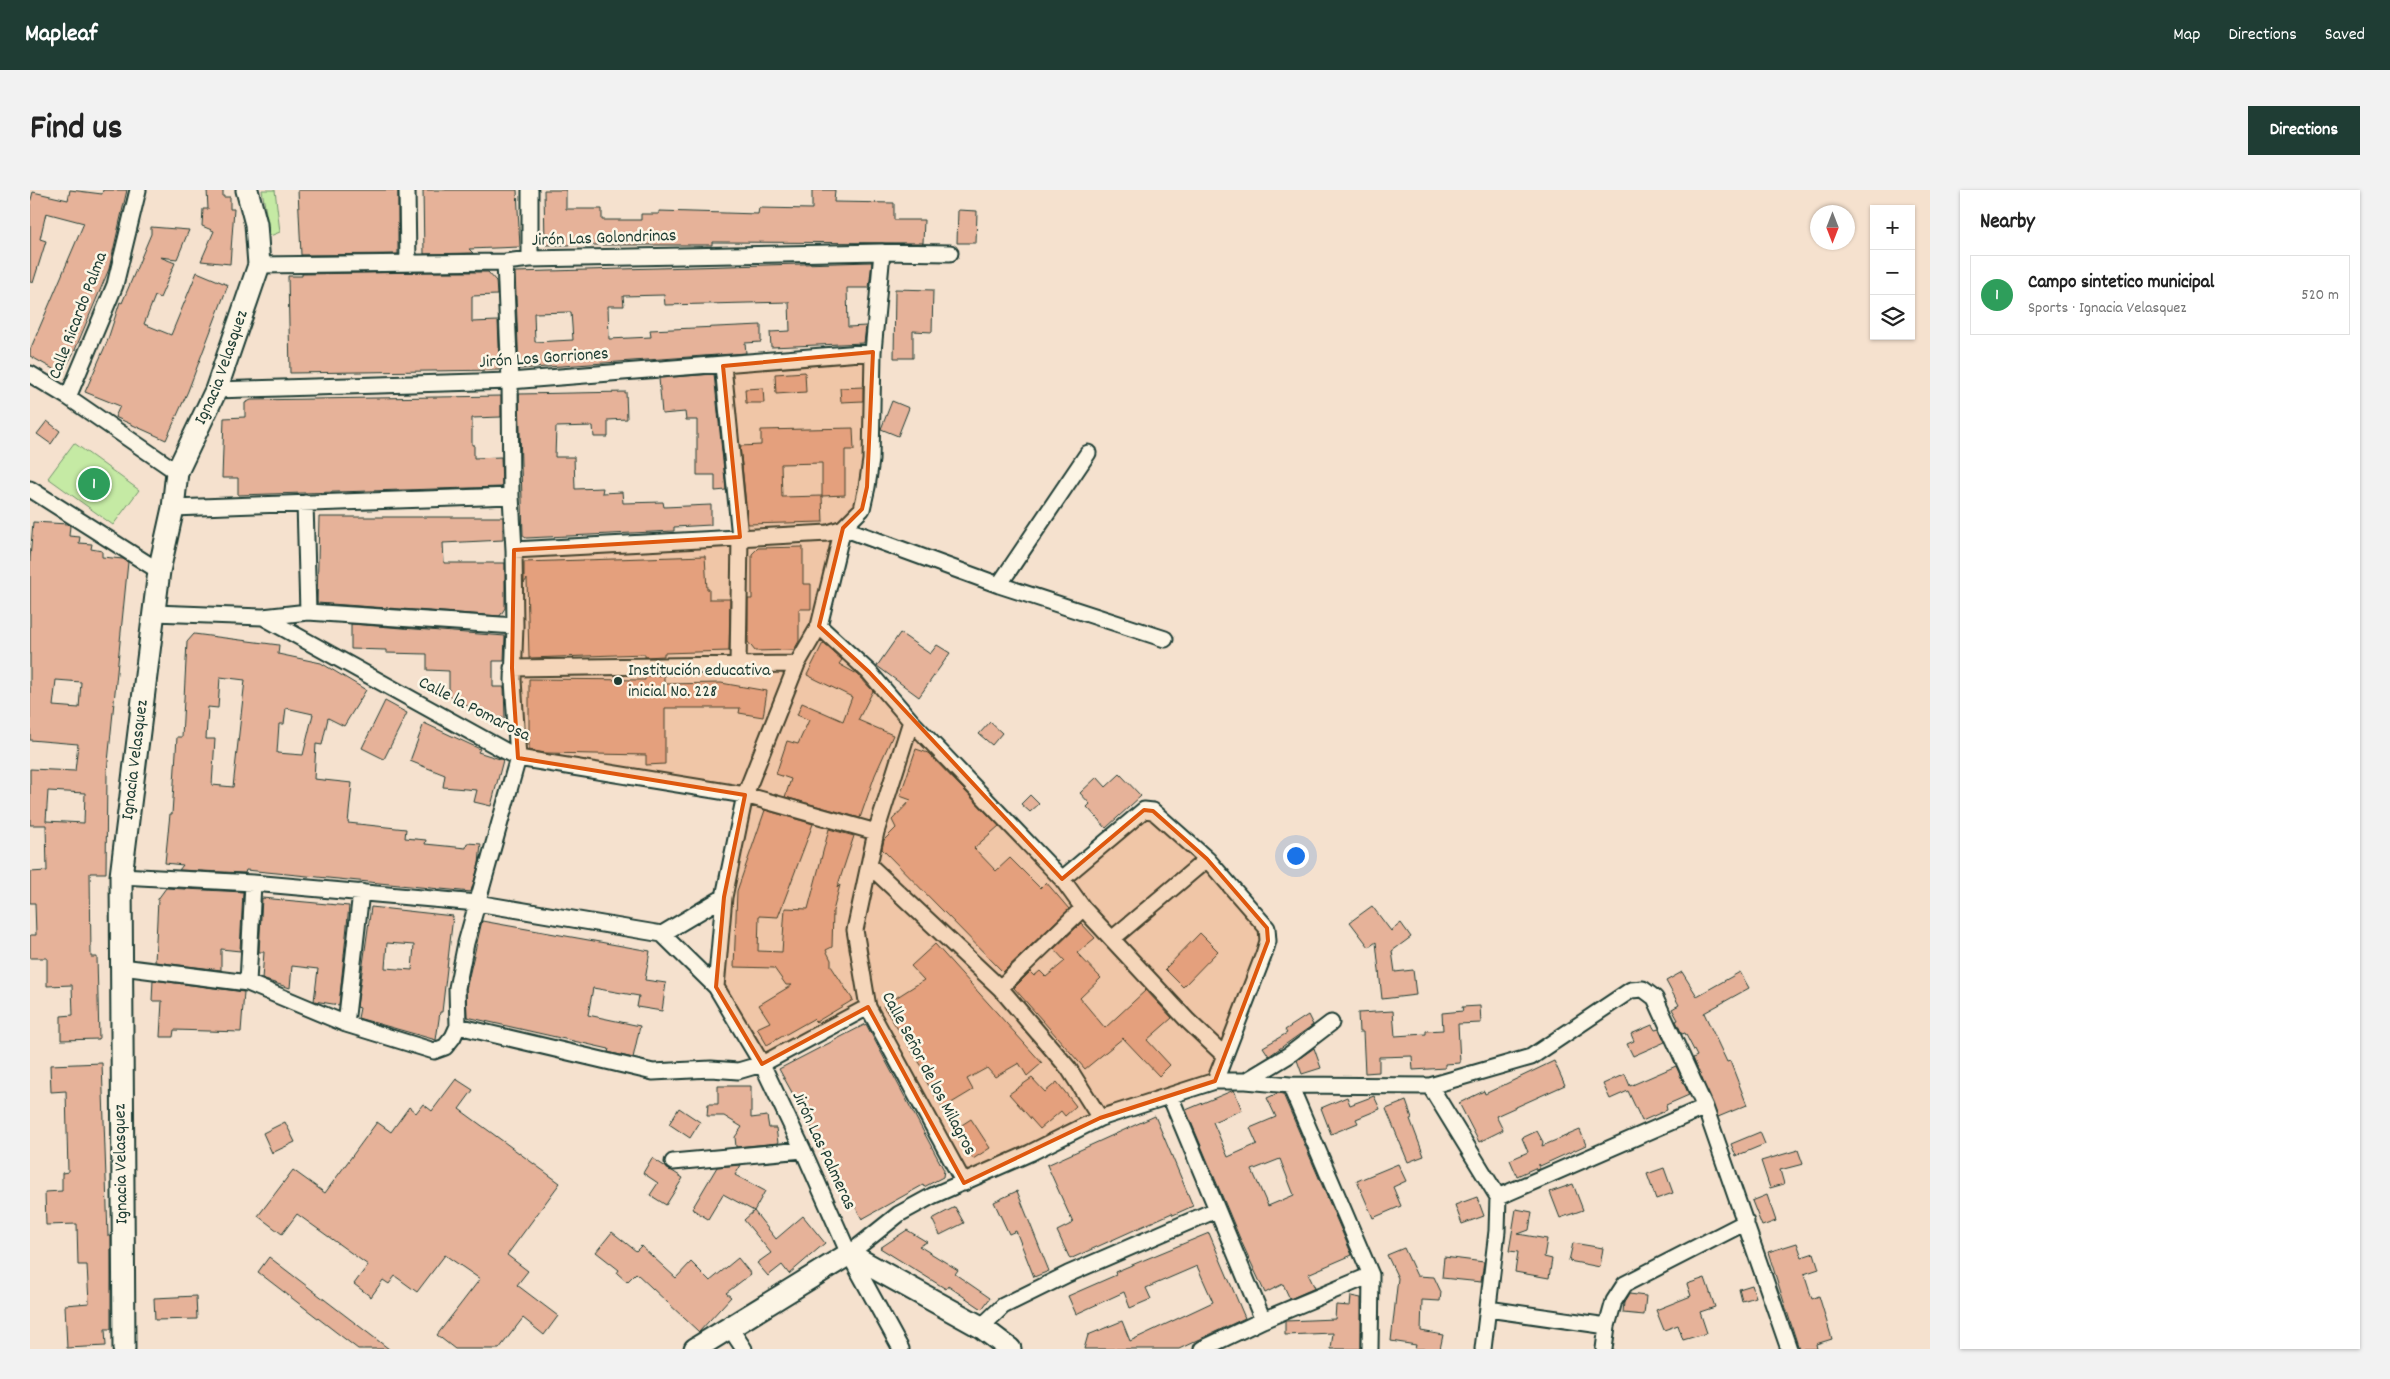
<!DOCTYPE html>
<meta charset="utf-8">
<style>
:root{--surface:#fff;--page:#f2f2f2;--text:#222;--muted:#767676;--line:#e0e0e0;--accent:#1f3d34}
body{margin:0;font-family:Dekko,sans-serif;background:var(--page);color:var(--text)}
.controls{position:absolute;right:15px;top:15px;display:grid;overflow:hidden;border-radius:0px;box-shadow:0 1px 4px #0004}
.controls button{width:45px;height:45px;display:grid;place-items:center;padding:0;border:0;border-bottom:1px solid var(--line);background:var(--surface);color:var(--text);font:25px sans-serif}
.compass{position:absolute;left:1780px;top:15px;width:45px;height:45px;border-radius:50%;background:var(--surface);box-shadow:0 1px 4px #0004;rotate:180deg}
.you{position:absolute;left:1265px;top:665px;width:18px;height:18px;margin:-12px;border:4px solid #fff;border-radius:50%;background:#1a73e8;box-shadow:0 0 0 8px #1a73e833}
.badge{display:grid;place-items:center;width:32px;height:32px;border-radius:50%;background:var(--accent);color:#fff;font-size:16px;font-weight:700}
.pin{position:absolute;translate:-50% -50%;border:2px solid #fff;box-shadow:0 1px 5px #0006}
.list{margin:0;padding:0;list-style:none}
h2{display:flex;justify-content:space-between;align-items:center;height:65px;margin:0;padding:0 20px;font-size:21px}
h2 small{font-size:16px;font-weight:400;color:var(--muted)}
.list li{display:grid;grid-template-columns:32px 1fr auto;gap:15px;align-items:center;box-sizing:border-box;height:80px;margin:0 10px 10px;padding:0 10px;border:1px solid var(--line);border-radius:0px}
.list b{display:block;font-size:19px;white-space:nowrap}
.list p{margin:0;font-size:16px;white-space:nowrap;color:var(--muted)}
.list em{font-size:16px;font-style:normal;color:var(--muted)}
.icon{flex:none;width:28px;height:28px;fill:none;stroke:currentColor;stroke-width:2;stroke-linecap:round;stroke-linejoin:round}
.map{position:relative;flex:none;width:1900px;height:1159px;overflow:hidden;border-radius:0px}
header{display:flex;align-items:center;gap:30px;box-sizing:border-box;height:70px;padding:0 25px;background:var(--accent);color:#fff}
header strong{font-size:24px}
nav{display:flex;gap:28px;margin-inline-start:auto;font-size:18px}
.intro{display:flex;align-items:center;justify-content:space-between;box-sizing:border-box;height:120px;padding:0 30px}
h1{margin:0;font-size:35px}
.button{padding:12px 22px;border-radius:0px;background:var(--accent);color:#fff;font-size:18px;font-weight:700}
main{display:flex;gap:30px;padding:0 30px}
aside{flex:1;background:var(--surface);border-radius:0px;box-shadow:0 1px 4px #0004}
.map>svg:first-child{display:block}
.green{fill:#c5eaa4;stroke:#72946c}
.building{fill:#e6b299;stroke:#1f3d34;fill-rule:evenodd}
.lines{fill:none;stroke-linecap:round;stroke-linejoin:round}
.street-casing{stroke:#1f3d34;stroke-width:19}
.secondary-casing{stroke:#1f3d34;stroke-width:25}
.street{stroke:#fcf5e5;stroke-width:15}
.secondary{stroke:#fcf5e5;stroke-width:21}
.marked{fill:#de580e;fill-opacity:0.2;stroke:#de580e;stroke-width:4;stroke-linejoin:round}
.poi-dot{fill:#1f3d34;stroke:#fcf5e5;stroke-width:2}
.labels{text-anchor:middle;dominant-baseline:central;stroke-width:5;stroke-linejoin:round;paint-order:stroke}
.street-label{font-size:18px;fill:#1f3d34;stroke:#fcf5e5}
.poi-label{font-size:18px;fill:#1f3d34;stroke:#fcf5e5;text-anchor:start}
</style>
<header>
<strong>Mapleaf</strong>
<nav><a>Map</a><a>Directions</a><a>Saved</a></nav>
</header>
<div class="intro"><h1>Find us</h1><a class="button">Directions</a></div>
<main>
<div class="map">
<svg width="1900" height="1159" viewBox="0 0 1900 1159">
<rect width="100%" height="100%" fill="#f5e1ce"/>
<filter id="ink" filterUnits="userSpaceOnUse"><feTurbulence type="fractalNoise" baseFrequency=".02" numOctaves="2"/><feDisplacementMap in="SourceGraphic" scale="10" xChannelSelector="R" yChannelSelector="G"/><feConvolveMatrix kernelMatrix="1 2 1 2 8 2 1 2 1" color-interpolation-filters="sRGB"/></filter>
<g filter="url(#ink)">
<path class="green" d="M232,0H245L250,42L240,46Z
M44,253L109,300L83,335L18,288Z"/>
<path class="building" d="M40,0L72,4L73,0H97L79,79L45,160L32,184L0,166V160L54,33L16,23L10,49L16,51L3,93L0,92V13L3,2L38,10Z
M177,0H193V7H200V19H204L200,74L171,71L184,41L172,36L173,19H178Z
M268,0H368V64L271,65Z
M393,0H487L490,57L439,59L443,63L394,64Z
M514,0H536V19H572V30H611V24H629V21L728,24L729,18L782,19V0H805L804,12L864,13V30H894L893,53L682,52V55H515Z
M928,20L947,21L946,53H927Z
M121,37L159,40L147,69L130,67L145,73L130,108L125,106L114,134L141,145L167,82L198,95L158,201L136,250L85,227L90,216L55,202L77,152L90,112L92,113L121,44Z
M842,72L839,98H817L818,137L836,136L834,153L741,157L740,142L760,141L759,112L635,115L634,105L593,106L594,116H578L579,149L621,147L620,140L731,135V152L715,153L716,163L489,179L485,82ZM541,122L543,150L505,152L504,123Z
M395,82H458L466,91L467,105L442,106V132L468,131L470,180L260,183L258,86H272V84Z
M865,99L903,100L902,142L883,141V168H864Z
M775,182L776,202L746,204L745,184Z
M684,184L696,300L685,301V285H667V230H656L655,222L632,224L629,188Z
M833,197V211L811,212L810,198Z
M733,198L734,213H716L715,199Z
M596,202L597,229L578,230V247H564L563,236L526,237L525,267H544L545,299L573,298L572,303L592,302L593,313L633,312L634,317L681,315V335L644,337V341L496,348L493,346L489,204Z
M471,206V227L442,228V255H444V268L471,267L472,297L208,305V288H192L194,228L215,227V213L221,210Z
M862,211L879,218L868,246L851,239Z
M17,231L30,241L21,254L7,244Z
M823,238L824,260H815V305L792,306L793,332L718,334L710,256L731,255V240ZM792,273V306L752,307L751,274Z
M289,327H473V350L413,353L414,373H475V418L470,426L287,413Z
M3,332L38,334L40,336L39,346L50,347L49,353L62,354L61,359L72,361V367L93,369L98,372L77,582L76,683H60L61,767H67L69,849L31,850V826L43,825L42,795L17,796V768H0V745H6L5,713H0V682L17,681L16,635H0V579L45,581L48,554L0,550V369ZM26,490L51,492L49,518L23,516ZM18,601L55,603L54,633L16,631Z
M773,357V394H781V419H769V451L764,460L725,461L718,452V409H722V364L728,358Z
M675,366L677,399H679V409H700L699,461L634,463V466L615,467V464L499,468L497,389L494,393V372Z
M321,434L475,446L474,471H463V497H474L475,528L453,527L454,520H444L419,505V481L397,480V464L356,463V460L321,459Z
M870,443L900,464L907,455L920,463L889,507L847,476Z
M164,444L249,455L248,464L291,473L336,500L314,536L298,528L292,555L286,554L284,589L322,593L318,633L376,639L375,648L396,650L395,654L436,658L437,653L451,654L449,674L441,702L216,680L215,683L149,680L153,675L135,673L140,624H142L147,547H152L157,452ZM190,487L215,490L203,597L182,595L185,549H176L178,517L188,518ZM256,518L283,524L273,565L247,563L249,534H254Z
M793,453L812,470L809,474L827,484L843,501L828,530L863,545L845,585L830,628L755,607L761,589L746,584L757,551L768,554L779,530L767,525L772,513L813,531L822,507L777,485Z
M634,485V494L691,493L737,501L733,527L709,523L710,518H635V574L616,575V565L515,563L499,560V489L615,490V486Z
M355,511L377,523L354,569L332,558Z
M960,532L972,543L962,555L949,544Z
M394,533L450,559L448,562L473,570L461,616L444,612L447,600L413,597L415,585L380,571Z
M886,559L898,563L969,636L944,658L966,681L980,668L1010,698L1016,692L1039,719L973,782L852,659L854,650L866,638L862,630L881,610L870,606Z
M1090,584L1111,606L1076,638L1057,617L1060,614L1050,603L1067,587L1076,597Z
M1000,605L1009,614L1000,622L991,614Z
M735,620L783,634L748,727L729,726L728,761L752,762L755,718L778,719L799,639L824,646L807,698L810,695L803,721L802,757L796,760L801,770V776L823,810L786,832L783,829L737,855L727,838L740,832L729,815L762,795H756L744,778L704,777L707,701Z
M136,698L213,702L210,761L191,759V780L125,772L128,709Z
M232,708L319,716L309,815L284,811L288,779L262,776L260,798L232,789L234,762H229Z
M1342,716L1361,741L1371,733L1381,747L1362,761L1365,782L1383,780L1386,805L1352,809L1346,752L1339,757L1320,732Z
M341,717L423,726L412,822H410L406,850L328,828L330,818L327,817ZM357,753L384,755L382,780L355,778Z
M452,731L620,761L615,790L636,793L632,821L607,817L609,806L563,798L558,825L610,836L603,868L578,862L579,859L437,827L436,799Z
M1051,733L1065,748L1047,763L1071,788L1050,808L1075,838L1116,800L1142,828L1117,850L1140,875L1129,886L1093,848L1055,879L984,798L1000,782L1004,786L1010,781L1016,787L1035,771L1024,759Z
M1170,743L1188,761L1153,797L1135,779Z
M905,754L1012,873L997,886L989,873L965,887L957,878L937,889L943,900L913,918L894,888L898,886L853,816L894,790L881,776Z
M1652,782L1667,806L1710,782L1719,798L1674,823L1697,872L1700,871L1717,915L1688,927L1663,868L1667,866L1655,843L1652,844L1646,831L1648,830L1642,819L1649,815L1636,791Z
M123,790L214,802L211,842L144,840L143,847H130L132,811H122Z
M1450,816L1451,833L1428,834L1430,873L1415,874V878L1383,880L1382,866L1349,867V882L1335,883L1333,842H1329L1328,823L1363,821L1365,846L1396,844V841L1413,840L1412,823L1433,821L1432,817Z
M1278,825L1283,835L1239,866L1233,857L1257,843L1255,840Z
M836,834L914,980L913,987L894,997L893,995L832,1029L749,879Z
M1622,835L1625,840L1629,839L1635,852L1603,866L1597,854L1604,851L1601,844Z
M1284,858L1291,878L1272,884L1267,870Z
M1524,871L1535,895L1466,926L1473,940L1449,952L1429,913L1454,901L1455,904Z
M72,873L78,1046H81V1139H75L76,1156L37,1158L35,1115L59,1113L57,1075H48L47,1034L16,1035L15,1002L32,1001V983L38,982L36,901L21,902L20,875Z
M1646,876L1659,905L1636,915L1637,920L1612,931L1598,901L1580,909L1573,894L1595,884L1600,896Z
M1002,888L1015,902L1027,892L1046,916L1035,926L1031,921L1010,939L979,904Z
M426,889L443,900L429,919L530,993L477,1065L498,1081L487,1095L528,1126L514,1145L493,1128L469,1159H425L407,1145L450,1089L415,1065L387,1102L365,1086L359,1094L353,1090L341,1107L324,1094L338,1075L267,1024L252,1044L228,1026L263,980L295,1003L347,932L361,942L379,917L386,923L393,914L402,921Z
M688,896H721V928L737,926L739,938H746L748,953L706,957L705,947L712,937L694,926H677L678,914H688Z
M1204,900L1212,920L1183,932L1198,967L1227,954L1220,938L1246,927L1237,908L1248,903L1253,904L1322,1065L1278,1084L1285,1098L1260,1109L1253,1094L1235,1103L1211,1051L1156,920ZM1250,969L1264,1005L1238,1016L1222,980Z
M1344,906L1350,919L1326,929L1328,933L1301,944L1291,918L1317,907L1320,915Z
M1376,911L1382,928L1380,929L1394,966L1378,972L1356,919Z
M649,918L670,932L660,948L639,934Z
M1125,926L1163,1016L1143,1025L1142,1023L1040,1069L1027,1041L1043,1033L1017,975Z
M941,929L960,958L943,969L924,940Z
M255,932L265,952L242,963L233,943Z
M1550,940L1556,955L1510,976L1509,974V979L1506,980L1505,978L1487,986L1480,970L1498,962L1492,948L1507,941L1513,952L1512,956Z
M1730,942L1735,954L1706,966L1701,954Z
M1768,960L1773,974L1750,980L1754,994L1740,998L1731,971Z
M622,968L653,988L636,1015L620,1005L628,993L613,983Z
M1368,974L1376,991L1363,997L1371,1016L1343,1028L1327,991Z
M711,975L705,985L735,1001L724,1021L693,1004L678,1029L662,1019L687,977Z
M1634,978L1643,1003L1626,1009L1617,984Z
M1543,994L1553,1020L1530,1028L1520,1002Z
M987,1001L1019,1081L1004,1087L986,1041L979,1044L964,1012Z
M1737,1005L1746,1031L1732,1036L1722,1011Z
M1447,1007L1454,1026L1432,1034L1425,1015Z
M925,1017L934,1033L910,1045L902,1029Z
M1486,1019L1502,1022L1499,1040L1488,1044L1517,1049L1514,1067L1522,1069L1519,1088L1485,1082L1488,1062L1479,1061Z
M724,1021L746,1049L773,1026L795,1053L759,1084L752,1075L738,1086L727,1073L741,1063L714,1030Z
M877,1040L897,1052L889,1056L928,1080L925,1084L960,1108L952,1119L918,1096L916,1099L850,1058Z
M582,1042L606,1061L611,1056L646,1088L661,1072L680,1091L708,1068L721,1084L696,1103L701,1107L669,1142L606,1083L597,1092L587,1083L589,1080L566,1062Z
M1179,1043L1215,1128L1149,1159H1054L1058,1145L1092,1131L1100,1151L1183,1112L1167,1076L1116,1098L1121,1109L1100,1118L1094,1102L1046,1124L1038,1106L1086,1085L1085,1082Z
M1543,1053L1573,1058L1570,1077L1539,1071Z
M1767,1053L1772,1067L1784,1063L1789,1079L1774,1084L1782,1109L1789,1106L1802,1149L1786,1154L1787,1159H1769L1738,1062Z
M1374,1058L1387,1086L1404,1087L1411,1102L1410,1111L1392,1110L1391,1141L1413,1145L1410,1159H1385L1386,1155L1361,1151L1368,1088L1357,1065Z
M239,1067L359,1159H328L228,1082Z
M1414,1067L1454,1072L1451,1092L1412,1088Z
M1675,1088L1685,1117L1670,1122L1677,1143L1653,1150L1648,1135L1634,1140L1626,1120L1661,1106L1657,1094Z
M1722,1095L1726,1107L1712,1111L1709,1099Z
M1599,1104L1616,1106L1614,1125L1593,1123L1594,1112Z
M166,1106L167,1129L125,1130L124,1108Z
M1321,1106L1331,1108V1159H1301L1303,1143L1255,1145V1131L1305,1129L1306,1115L1320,1116Z"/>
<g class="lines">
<defs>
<path id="street" d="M377,0L378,73
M500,0V69
M229,75L475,72L500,69L852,62L920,63
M693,176L710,347L708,475
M0,184L38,207L147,282
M186,200L480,191L843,162
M38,207L85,95L108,0
M0,299L129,381
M275,313L278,422
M143,318L481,306
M484,360L798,343L813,338L832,319L837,297L841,270L843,162L852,62
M969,395L1058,263
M124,423L233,427L278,422L485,436
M233,427L488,568L715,605L846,642
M789,436L839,482L881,531L1032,689L1053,718L1158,831L1194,865
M482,478L767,474
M881,531L846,642L825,740L838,817L934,993
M839,675L970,798L1039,879L1070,928
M91,686L223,693L447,713L632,744L686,797L732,874L773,960L819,1064L871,1159
M1032,689L1114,620L1123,621L1177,669L1237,738L1238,751L1234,764L1185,891
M632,744L694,707
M1082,749L1177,669
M92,777L218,793L316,834L404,861L415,857L423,847L428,836L427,798L436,753L488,568L483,490L485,436L484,360L481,306L480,191L475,72
M218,793L223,693
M686,797L694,707L715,605L767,474L789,436L813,338L969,395L1135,449
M970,798L1053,718
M316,834L331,702
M428,836L623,882L681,879L708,881L732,874L838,817
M1216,891L1260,895L1341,1085L1340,1159
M1260,895L1400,896L1468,1007L1467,1041L1453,1159
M1400,896L1501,867L1601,800L1613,799L1625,808L1675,917L1759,1159
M1140,906L1233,1130
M643,972L773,960
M1468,1007L1675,917
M819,1064L869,1024L902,1006L1000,963L1070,928L1185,891H1216L1259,865L1301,833
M1458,1119L1577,1136L1584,1111L1595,1094L1716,1032
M951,1137L973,1116L1038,1084L1186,1020
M700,1138L714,1159
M1172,1159L1233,1130L1341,1085
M1574,1159L1577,1136"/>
<g id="secondary">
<path id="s1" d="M94,1159L91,686L129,381L143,318L147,282L186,200L229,75L226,34L217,0"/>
<path d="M665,1159L819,1064L951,1137L980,1159"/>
</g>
</defs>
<use href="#street" class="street-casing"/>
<use href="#secondary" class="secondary-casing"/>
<use href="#street" class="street"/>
<use href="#secondary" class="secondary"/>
</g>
</g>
<path class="marked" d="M843,162L837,297L832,319L813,338L789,436L839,482L1032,689L1114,620L1123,621L1177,669L1237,738L1238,751L1185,891L1070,928L934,993L838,817L732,874L686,797L694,707L715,605L488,568L482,478L484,360L710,347L693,176Z"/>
<circle class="poi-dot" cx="588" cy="491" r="5"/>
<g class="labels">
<g class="street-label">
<text transform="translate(574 49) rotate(-2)">Jirón Las Golondrinas</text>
<text transform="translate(49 126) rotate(-69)">Calle Ricardo Palma</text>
<text transform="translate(514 169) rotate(-4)">Jirón Los Gorriones</text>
<text stroke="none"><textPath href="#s1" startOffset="995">Ignacia Velasquez</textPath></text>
<text transform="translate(444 520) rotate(27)">Calle la Pomarosa</text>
<text stroke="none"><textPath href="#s1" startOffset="590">Ignacia Velasquez</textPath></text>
<text transform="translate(898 884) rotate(62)">Calle Señor de los Milagros</text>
<text transform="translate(793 961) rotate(65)">Jirón Las Palmeras</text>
<text transform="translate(92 974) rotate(-91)">Ignacia Velasquez</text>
</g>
<g class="poi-label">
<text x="598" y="481">Institución educativa<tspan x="598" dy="21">inicial No. 228</tspan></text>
</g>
</g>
</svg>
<div class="controls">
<button>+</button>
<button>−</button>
<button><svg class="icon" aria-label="layers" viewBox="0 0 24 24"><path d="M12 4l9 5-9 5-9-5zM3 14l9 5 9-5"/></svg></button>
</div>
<svg class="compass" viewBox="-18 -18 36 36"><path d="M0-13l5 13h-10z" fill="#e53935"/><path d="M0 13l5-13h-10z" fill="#767676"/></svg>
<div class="you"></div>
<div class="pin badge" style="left:64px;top:294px;background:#2e9e5b">1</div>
</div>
<aside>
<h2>Nearby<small></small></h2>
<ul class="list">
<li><span class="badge" style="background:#2e9e5b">1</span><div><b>Campo sintetico municipal</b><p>Sports · Ignacia Velasquez</p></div><em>520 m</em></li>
</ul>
</aside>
</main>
